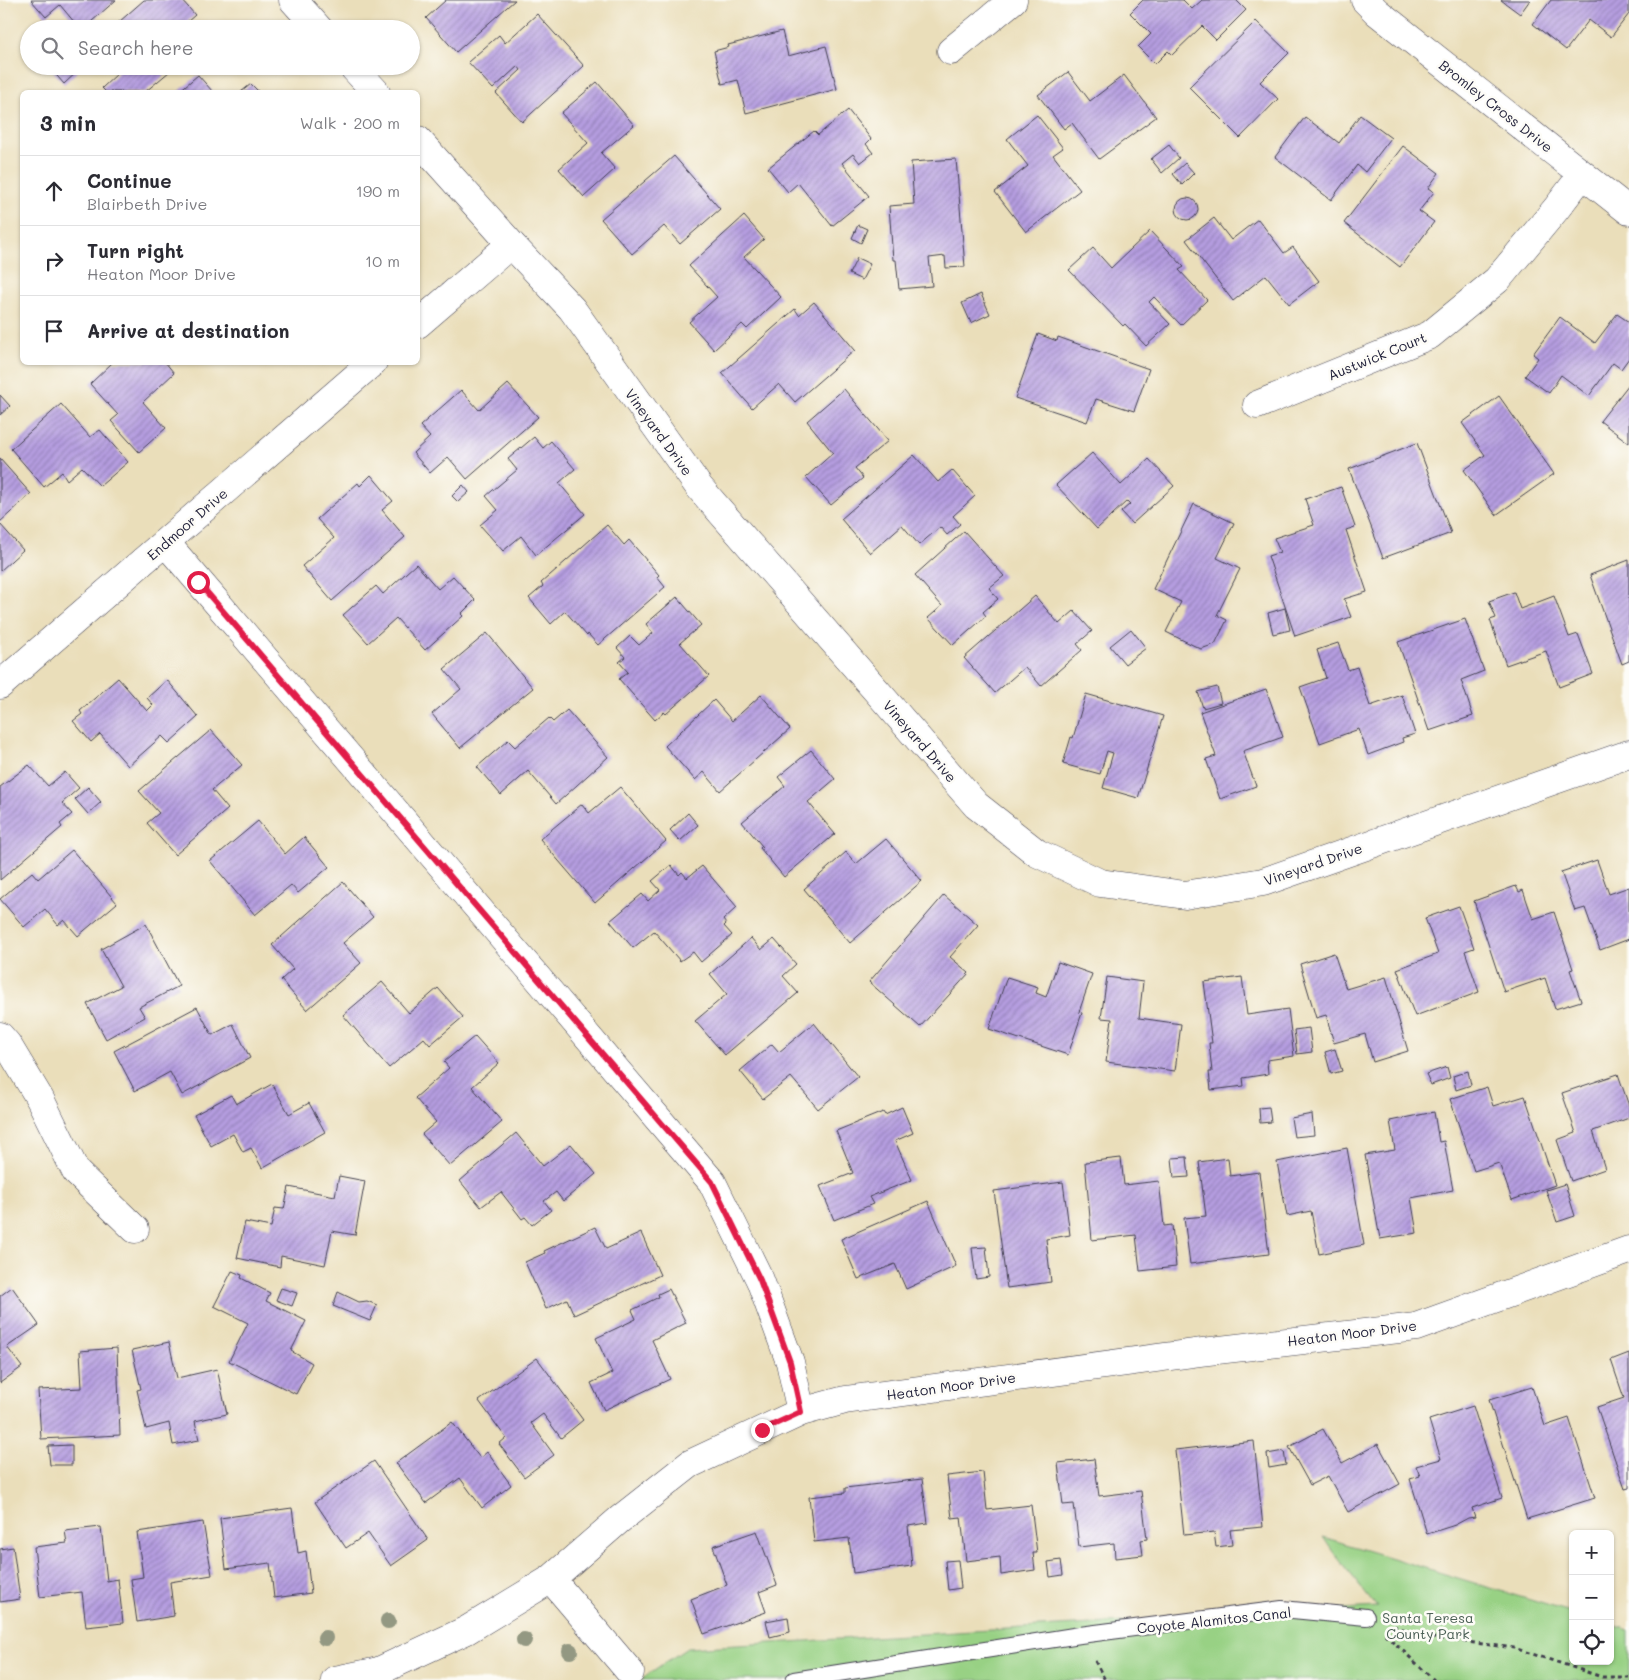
<!DOCTYPE html>
<meta charset="utf-8">
<style>
:root{--surface:#fff;--page:#f2f2f3;--text:#2b2b33;--muted:#7c7c81;--line:#e1e1e2}
body{margin:0;font-family:Mali,sans-serif;background:var(--page);color:var(--text)}
.controls{position:absolute;right:15px;bottom:15px;display:grid;overflow:hidden;border-radius:8px;box-shadow:0 1px 4px #0004}
.controls button{width:45px;height:45px;display:grid;place-items:center;padding:0;border:0;border-bottom:1px solid var(--line);background:var(--surface);color:var(--text);font:25px sans-serif}
.stop{position:absolute;width:15px;height:15px;margin:-11px;border:4px solid #e11d48;border-radius:50%;background:#fff}
.stop.end{background:#e11d48;border-color:#fff;box-shadow:0 1px 5px #0008}
.list{margin:0;padding:0;list-style:none}
h2{display:flex;justify-content:space-between;align-items:center;height:65px;margin:0;padding:0 20px;font-size:21px}
h2 small{font-size:16px;font-weight:400;color:var(--muted)}
.list li{display:grid;grid-template-columns:32px 1fr auto;gap:15px;align-items:center;box-sizing:border-box;height:70px;padding:0 20px;border-top:1px solid var(--line)}
.list b{display:block;font-size:19px;white-space:nowrap}
.list p{margin:0;font-size:16px;white-space:nowrap;color:var(--muted)}
.list em{font-size:16px;font-style:normal;color:var(--muted)}
.icon{flex:none;width:28px;height:28px;fill:none;stroke:currentColor;stroke-width:2;stroke-linecap:round;stroke-linejoin:round}
.map{position:relative;flex:none;width:1629px;height:1680px;overflow:hidden}
.search{position:absolute;background:var(--surface);box-shadow:0 1px 4px #0004;left:20px;top:20px;width:400px;height:55px;display:flex;align-items:center;gap:12px;box-sizing:border-box;padding:0 18px;border-radius:28px;color:var(--muted);font-size:19px}
.panel{position:absolute;background:var(--surface);box-shadow:0 1px 4px #0004;left:20px;top:90px;width:400px;height:275px;border-radius:8px}
.map>svg:first-child{display:block}
.green{fill:#98d184;stroke:#5d7a60}
.building{fill:url(#building-hatch)}
.lines{fill:none;stroke-linecap:round;stroke-linejoin:round}
.service-casing{stroke:#403e4e;stroke-width:18}
.minor-casing{stroke:#403e4e;stroke-width:29}
.path{stroke:#403e4e;stroke-width:3;stroke-dasharray:4 4;stroke-linecap:butt}
.service{stroke:#fff;stroke-width:16}
.minor{stroke:#fff;stroke-width:28}
.tree{fill:#939882}
.route{stroke:#e11d48;stroke-width:6}
.labels{text-anchor:middle;dominant-baseline:central;stroke-width:5;stroke-linejoin:round;paint-order:stroke}
.street-label{font-size:14px;fill:#22223b;stroke:#fdfcf7}
.park-label{font-size:14px;fill:#4b5f55;stroke:#fdfcf7}
</style>
<div class="map">
<svg width="1629" height="1680" viewBox="0 0 1629 1680">
<defs>
<pattern id="building-hatch" width="6" height="6" patternUnits="userSpaceOnUse" patternTransform="scale(1.25)"><rect width="6" height="6" fill="#b59de0"/><path d="M-1 1l2-2M0 6l6-6M5 7l2-2" fill="none" stroke="#9380b7"/></pattern>
</defs>
<rect width="100%" height="100%" fill="#fdfcf7"/>
<filter id="ink" filterUnits="userSpaceOnUse"><feTurbulence type="fractalNoise" baseFrequency=".02" numOctaves="2"/><feDisplacementMap in="SourceGraphic" scale="10" xChannelSelector="R" yChannelSelector="G"/><feConvolveMatrix kernelMatrix="1 2 1 2 8 2 1 2 1" color-interpolation-filters="sRGB"/></filter>
<filter id="wash" filterUnits="userSpaceOnUse"><feTurbulence type="fractalNoise" baseFrequency=".0096" numOctaves="4" result="noise"/><feDisplacementMap in="SourceGraphic" scale="20" xChannelSelector="R" yChannelSelector="G"/><feGaussianBlur stdDeviation="1.12" result="paint"/><feColorMatrix in="noise" values="0 0 0 0 0 0 0 0 0 0 0 0 0 0 0 0 0 1.4 0 .05"/><feComposite in="paint" operator="in"/></filter>
<g filter="url(#wash)">
<rect width="100%" height="100%" fill="#eadeba"/>
<path class="green" d="M1323,1537L1573,1613V1661H1610V1624L1629,1630V1680H639L687,1648L1377,1607L1333,1552Z"/>
<g id="blocks">
<path class="building" d="M31,0H116L83,29H80L60,5L46,17Z
M144,0H182L195,15L179,29H111Z
M446,0H515L456,52L426,18Z
M1143,0H1183L1192,9L1202,0H1236L1246,10L1216,40L1202,26L1172,55L1168,51L1155,64L1138,47L1151,34L1130,13Z
M1501,0H1530L1520,14Z
M1551,0H1629V14L1611,37L1589,20L1566,50L1533,24Z
M537,14L584,66L522,122L496,93L521,70L518,66L493,89L468,62L499,35L505,43Z
M1256,21L1289,53L1260,82L1278,99L1240,138L1189,87Z
M782,31L788,56L826,46L837,89L746,113L738,80L722,84L714,51L729,47L728,45Z
M54,66H76L79,70L64,84L51,69Z
M113,66H176L145,92H106L102,88L118,73Z
M1068,72L1090,101L1124,75L1156,117L1099,159L1072,123L1064,129L1038,95Z
M198,75L213,92H178Z
M597,82L634,125L601,153L615,169L584,197L559,169L588,143L561,113Z
M251,84L259,92H241Z
M848,110L871,139L866,144L873,153L860,163L853,154L842,163L869,196L832,226L798,183L788,192L768,168L814,131L818,135Z
M1037,115L1063,148L1053,155L1080,190L1026,232L995,192L1028,166L1007,139Z
M1360,115L1391,138L1365,172L1357,165L1331,200L1275,157L1305,117L1339,143Z
M1169,145L1179,158L1162,173L1151,159Z
M1403,146L1439,173L1428,188L1434,192L1419,211L1434,222L1400,267L1344,223Z
M674,156L720,209L680,244L664,226L632,254L601,219Z
M956,159L965,267L946,268L945,256L929,258L932,286L899,289L896,260H893L889,206L914,204L911,162Z
M1185,163L1194,173L1182,185L1173,174Z
M1176 209a11 11 0 1 1 22 0a11 11 0 1 1-22 0Z
M744,216L764,239L744,257L781,297L747,329L742,324L714,350L689,322L717,297L689,266Z
M1214,218L1231,240L1258,219L1284,253L1293,247L1319,281L1289,304L1266,275L1233,301L1186,240Z
M858,225L867,229L861,243L852,238Z
M1150,231L1184,267L1179,270L1207,300L1181,325L1154,297L1149,302L1170,324L1146,346L1125,324L1123,326L1069,270L1093,248L1111,268Z
M857,258L870,264L862,280L849,274Z
M981,294L990,314L971,323L962,303Z
M814,302L855,350L795,402L779,384L752,408L722,373L795,309L799,315Z
M1617,314L1629,322V358L1621,369L1613,363L1589,396L1561,375L1549,393L1525,376L1538,358L1533,354L1560,317L1595,343Z
M1038,334L1057,341L1058,337L1149,369L1134,411L1096,399L1087,422L1015,398Z
M113,362H165L174,373L143,402L166,428L139,452L111,421L118,415L90,384Z
M508,384L538,417L467,479L448,457L430,473L413,453L430,437L420,426L461,390L479,410Z
M1629,384V443L1600,421Z
M844,389L888,441L855,468L863,478L831,505L806,477L833,453L807,421Z
M0,395L10,406L0,415Z
M1499,396L1554,474L1496,515L1464,470L1485,455L1462,423Z
M61,404L90,437L100,430L128,462L100,486L82,467L67,480L62,472L44,487L11,449Z
M534,437L543,448L551,441L575,469L559,483L585,514L536,555L521,536L503,551L480,525L498,510L486,496L517,470L508,459Z
M1417,443L1451,533L1383,558L1349,469Z
M1092,453L1121,485L1149,459L1174,486L1132,524L1121,512L1130,504L1127,501L1097,529L1056,485Z
M914,455L938,482L952,470L975,496L953,516L960,524L947,535L940,527L919,545L902,525L870,553L841,519Z
M0,459L31,494L0,522Z
M371,475L393,501L382,510L405,537L332,601L302,566L334,538L317,519L358,483L360,486Z
M463,485L469,492L458,502L452,496Z
M1341,487L1355,527L1346,530L1367,592L1344,599L1351,617L1295,636L1268,556L1280,552L1274,538L1314,525L1305,499Z
M1194,504L1234,523L1217,558L1240,569L1217,615L1227,620L1215,644L1201,649L1166,632L1181,602L1153,589Z
M0,524L23,550L0,571Z
M607,525L624,545L629,540L659,575L657,577L665,587L598,645L588,634L587,636L565,611L551,624L529,598L543,586L541,583Z
M964,531L1004,576L989,588L998,599L983,612L986,616L953,645L928,618L942,606L915,575Z
M1629,560V661L1622,664L1590,575Z
M416,564L438,589L453,576L475,600L461,614L463,616L425,650L396,618L368,643L343,615L376,586L383,594Z
M1514,592L1520,609L1554,596L1569,637L1578,634L1593,674L1559,687L1546,651L1506,665L1490,620L1496,618L1489,601Z
M1035,596L1059,624L1074,611L1092,631L1077,644L1082,650L1041,686L1025,667L995,693L964,658Z
M677,597L701,625L680,643L709,676L666,714L664,712L655,720L619,679L628,672L619,662L625,657L617,648L630,636L639,645L653,633L646,624Z
M1285,608L1290,630L1273,634L1268,613Z
M1465,619L1484,671L1461,680L1473,716L1429,731L1398,642Z
M1131,629L1146,648L1125,664L1110,646Z
M487,633L533,688L460,748L432,714L461,689L444,669Z
M1338,643L1348,670L1357,667L1370,706L1402,695L1415,734L1402,738L1403,742L1368,755L1359,729L1320,743L1300,687L1326,678L1317,650Z
M118,678L147,711L153,705L147,698L167,680L198,717L169,743L162,736L128,766L100,734L91,742L73,721L82,714L80,711Z
M1217,687L1221,703L1203,708L1198,692Z
M1266,689L1283,737L1243,751L1256,786L1220,799L1206,759L1216,756L1200,712Z
M1086,694L1163,716L1138,798L1103,788L1113,753L1107,751L1100,774L1063,764L1071,737L1073,738Z
M761,695L790,729L720,791L704,772L695,780L665,746L714,700L732,721Z
M567,710L608,757L556,804L528,771L501,795L477,767L508,740L515,747L549,718L553,722Z
M211,730L242,765L212,790L228,809L175,855L147,823L159,813L139,791Z
M811,750L835,779L808,802L835,834L784,877L760,848L762,846L742,822L785,786L778,777Z
M29,765L48,786L65,772L79,788L62,803L72,814L60,824L62,827L0,880V787Z
M88,787L101,802L88,814L75,799Z
M620,787L666,841L595,903L540,839L582,804L589,813Z
M688,813L698,825L680,841L670,830Z
M258,821L285,854L304,837L329,867L298,893L291,885L255,915L210,861Z
M886,839L922,881L850,943L804,889L846,852L856,864Z
M72,850L117,903L78,936L64,920L58,925L45,909L24,927L0,899L32,872L38,879Z
M1597,860L1609,894L1629,887V939L1600,950L1585,908L1575,911L1561,872Z
M671,865L679,875L682,872L687,878L702,866L737,907L723,920L726,924L724,926L732,935L701,962L693,952L680,961L654,931L633,948L610,921L642,894L648,901L660,890L652,881Z
M343,882L373,917L343,943L361,963L307,1010L281,980L293,969L272,945Z
M1516,886L1519,892L1523,890L1533,919L1554,912L1573,969L1570,970L1581,1001L1555,1009L1545,978L1504,992L1474,901Z
M944,895L978,925L950,957L969,973L920,1027L869,982Z
M1459,906L1474,948L1465,951L1479,992L1415,1016L1397,969L1438,954L1425,918Z
M146,924L179,986L139,1007L145,1017L106,1039L87,1004L121,986L101,949Z
M751,938L761,950L774,939L796,964L783,976L798,993L725,1055L695,1021L727,994L710,974Z
M1334,953L1346,989L1386,977L1408,1051L1373,1062L1365,1034L1334,1043L1326,1015L1316,1018L1300,964Z
M1058,962L1092,974L1079,1012L1082,1013L1068,1055L989,1029L1007,977L1038,987L1036,993L1046,997Z
M1107,977L1143,982L1139,1018L1181,1024L1175,1071L1106,1062L1112,1019L1101,1018Z
M1242,977L1247,1015L1288,1009L1294,1056L1267,1060L1268,1074L1243,1078L1244,1086L1211,1090L1209,1072H1212L1209,1043H1212L1204,982Z
M382,982L409,1013L438,988L463,1017L430,1045L424,1038L389,1068L343,1015Z
M197,1007L212,1035L233,1024L250,1058L182,1095L170,1072L135,1091L114,1051Z
M814,1023L858,1077L818,1109L791,1077L763,1099L740,1071L772,1044L779,1052Z
M1309,1028L1312,1052L1297,1054L1294,1030Z
M475,1036L499,1063L472,1087L502,1122L450,1166L422,1134L436,1122L415,1098L449,1068L444,1062Z
M1335,1049L1342,1071L1331,1074L1325,1052Z
M1447,1067L1450,1078L1431,1085L1426,1074Z
M1468,1071L1471,1085L1456,1090L1453,1076Z
M1618,1074L1629,1106V1118L1593,1131L1605,1169L1571,1181L1557,1140L1576,1133L1562,1093Z
M272,1084L289,1114L309,1103L325,1132L262,1168L251,1148L243,1152L233,1134L211,1146L194,1115L231,1095L236,1104Z
M1487,1087L1493,1106L1525,1096L1555,1185L1512,1200L1499,1163L1474,1171L1450,1099Z
M902,1107L913,1133L895,1141L912,1180L869,1197L873,1204L834,1220L820,1186L853,1173L836,1131L883,1112L885,1115Z
M1269,1107L1271,1122L1260,1123L1259,1108Z
M1434,1112L1439,1142L1444,1141L1453,1190L1411,1198L1417,1233L1380,1239L1365,1155L1395,1150L1390,1121Z
M1312,1114L1314,1135L1294,1137L1291,1118Z
M516,1133L543,1166L571,1144L596,1174L563,1201L556,1192L544,1201L551,1210L532,1225L525,1217L522,1219L501,1192L481,1207L460,1181Z
M1347,1148L1364,1245L1319,1254L1311,1211L1287,1216L1277,1162Z
M1187,1157L1189,1177L1174,1178L1172,1158Z
M1121,1158L1124,1185L1159,1181L1164,1226L1172,1225L1176,1267L1140,1271L1136,1235L1092,1240L1085,1162Z
M1228,1158L1230,1176L1259,1172L1269,1254L1190,1264L1184,1218L1206,1216L1199,1162Z
M339,1176L365,1181L355,1235L332,1231L325,1265L281,1256L280,1267L237,1258L245,1222L271,1227L275,1208L284,1209L289,1187L335,1196Z
M1063,1182L1070,1235L1046,1239L1051,1282L1007,1288L994,1191Z
M1565,1184L1575,1216L1557,1222L1546,1190Z
M928,1201L956,1266L906,1289L895,1264L858,1279L841,1239Z
M595,1227L606,1249L641,1233L660,1275L574,1315L567,1299L546,1309L525,1262L545,1253L544,1251Z
M986,1247L989,1277L976,1279L972,1248Z
M232,1271L242,1275L241,1278L270,1293L266,1301L306,1321L291,1351L312,1363L296,1394L229,1361L248,1323L214,1306Z
M12,1287L39,1325L7,1347L22,1367L0,1383V1296Z
M281,1288L297,1293L292,1306L276,1300Z
M669,1289L686,1323L652,1340L670,1379L604,1410L591,1383L612,1373L596,1338L636,1319L632,1310L659,1297L658,1294Z
M338,1292L359,1302L367,1301L377,1305L370,1321L333,1306Z
M169,1342L177,1378L217,1369L227,1414L195,1421L199,1440L173,1445L169,1423L146,1429L137,1390L141,1389L132,1350Z
M117,1348L120,1435L41,1439L38,1390L82,1388L80,1351Z
M1629,1353V1488L1625,1489L1597,1407L1624,1398L1611,1360Z
M537,1358L583,1420L561,1438L543,1414L531,1423L554,1455L524,1477L499,1444L506,1438L479,1401Z
M1532,1387L1545,1426L1569,1418L1595,1498L1527,1519L1489,1400Z
M1473,1406L1502,1498L1472,1508L1475,1517L1468,1518L1455,1525L1427,1534L1410,1479L1420,1476L1416,1466L1441,1459L1429,1420Z
M452,1422L480,1458L487,1452L511,1485L482,1508L460,1478L426,1503L396,1463Z
M1323,1429L1342,1463L1378,1444L1400,1484L1348,1512L1328,1476L1310,1485L1289,1447Z
M1254,1441L1263,1527L1230,1530L1232,1545L1216,1547L1214,1532L1184,1535L1175,1450Z
M72,1445V1465H50L48,1446Z
M1284,1451L1286,1465L1269,1468L1267,1454Z
M1094,1459L1099,1496L1141,1491L1147,1539L1141,1540L1143,1555L1115,1558L1114,1543L1079,1547L1074,1504L1063,1505L1058,1463Z
M374,1461L428,1540L391,1566L368,1533L346,1548L315,1502Z
M983,1472L987,1510L1031,1505L1037,1553H1033L1035,1570L1001,1575L1000,1557L966,1561L961,1517L952,1518L947,1476Z
M922,1479L928,1523L908,1526L912,1566L853,1573L849,1538L814,1542L809,1497L845,1493V1488Z
M292,1508L298,1553L306,1551L311,1593L274,1598L270,1563L226,1569L220,1518Z
M203,1522L212,1575L170,1582L174,1616L137,1622L131,1579L143,1577L137,1532Z
M101,1527L107,1581L118,1579L123,1623L86,1627L82,1592L40,1597L34,1547L67,1543L65,1531Z
M757,1531L777,1585L759,1592L766,1612L704,1634L691,1599L727,1585L713,1546Z
M13,1547L20,1599L0,1602V1549Z
M958,1560L961,1588L948,1590L945,1561Z
M1061,1560L1063,1575L1050,1577L1048,1562Z
M788,1617L790,1632L770,1637L766,1621Z"/>
</g>
</g>
<g filter="url(#ink)">
<use href="#blocks" fill-opacity="0" stroke="#403e4e" stroke-width="1"/>
<g class="lines">
<defs>
<path id="service" d="M794,1680L1080,1635L1282,1609L1366,1617"/>
<path id="minor" d="M293,0L319,29
M1365,0L1377,12L1629,211
M951,51L1013,0
M352,66L376,92
M418,140L511,244L572,309L699,487L976,805L1037,853L1100,883L1185,895L1263,882L1629,754
M418,324L511,244
M1257,405L1430,335L1497,280L1556,209L1582,175
M166,543L712,1182L760,1280L790,1362L801,1412
M0,685L373,362
M0,1036L7,1044L40,1099L76,1172L135,1229
M551,1579L630,1672
M335,1680L379,1671L467,1630L551,1579L619,1520L690,1464L801,1412L845,1400L1201,1352L1416,1327L1629,1250"/>
</defs>
<use href="#service" class="service-casing"/>
<use href="#minor" class="minor-casing"/>
<path class="path" d="M1393,1626L1426,1637L1514,1648L1602,1677H1629
M1385,1634L1434,1680
M1095,1661L1105,1680"/>
<use href="#service" class="service"/>
<use href="#minor" class="minor"/>
</g>
<g class="tree">
<circle cx="388" cy="1621" r="8"/>
<circle cx="325" cy="1638" r="8"/>
<circle cx="524" cy="1640" r="8"/>
<circle cx="570" cy="1651" r="8"/>
</g>
</g>
<g class="lines" filter="url(#ink)">
<path class="route" d="M198,582L712,1182L760,1280L790,1362L801,1412L762,1430"/>
</g>
<g class="labels">
<g class="street-label">
<text transform="translate(1496 106) rotate(38)">Bromley Cross Drive</text>
<text transform="translate(1377 356) rotate(-22)">Austwick Court</text>
<text transform="translate(659 432) rotate(54)">Vineyard Drive</text>
<text transform="translate(187 524) rotate(-41)">Endmoor Drive</text>
<text transform="translate(920 741) rotate(49)">Vineyard Drive</text>
<text transform="translate(1313 864) rotate(-19)">Vineyard Drive</text>
<text transform="translate(1352 1333) rotate(-7)">Heaton Moor Drive</text>
<text transform="translate(951 1386) rotate(-8)">Heaton Moor Drive</text>
<text transform="translate(1214 1620) rotate(-6)">Coyote Alamitos Canal</text>
</g>
<g class="park-label">
<text x="1428" y="1617">Santa Teresa<tspan x="1428" dy="16">County Park</tspan></text>
</g>
</g>
</svg>
<div class="controls">
<button>+</button>
<button>−</button>
<button><svg class="icon" aria-label="locate" viewBox="0 0 24 24"><circle cx="12" cy="12" r="6"/><path d="M12 2v4M12 18v4M2 12h4M18 12h4"/></svg></button>
</div>
<div class="stop" style="left:198px;top:582px"></div>
<div class="stop end" style="left:762px;top:1430px"></div>
<div class="search"><svg class="icon" aria-label="search" viewBox="0 0 24 24"><circle cx="10" cy="10" r="6"/><path d="M15 15l6 6"/></svg>Search here</div>
<section class="panel">
<h2>3 min<small>Walk · 200 m</small></h2>
<ul class="list">
<li><svg class="icon" aria-label="ahead" viewBox="0 0 24 24"><path d="M12 20V5M6 11l6-6 6 6"/></svg><div><b>Continue</b><p>Blairbeth Drive</p></div><em>190 m</em></li>
<li><svg class="icon" aria-label="right" viewBox="0 0 24 24"><path d="M7 20v-9h11M14 6l5 5-5 5"/></svg><div><b>Turn right</b><p>Heaton Moor Drive</p></div><em>10 m</em></li>
<li><svg class="icon" aria-label="arrive" viewBox="0 0 24 24"><path d="M6 21V4h12l-3 4 3 4H6"/></svg><div><b>Arrive at destination</b></div></li>
</ul>
</section>
</div>
